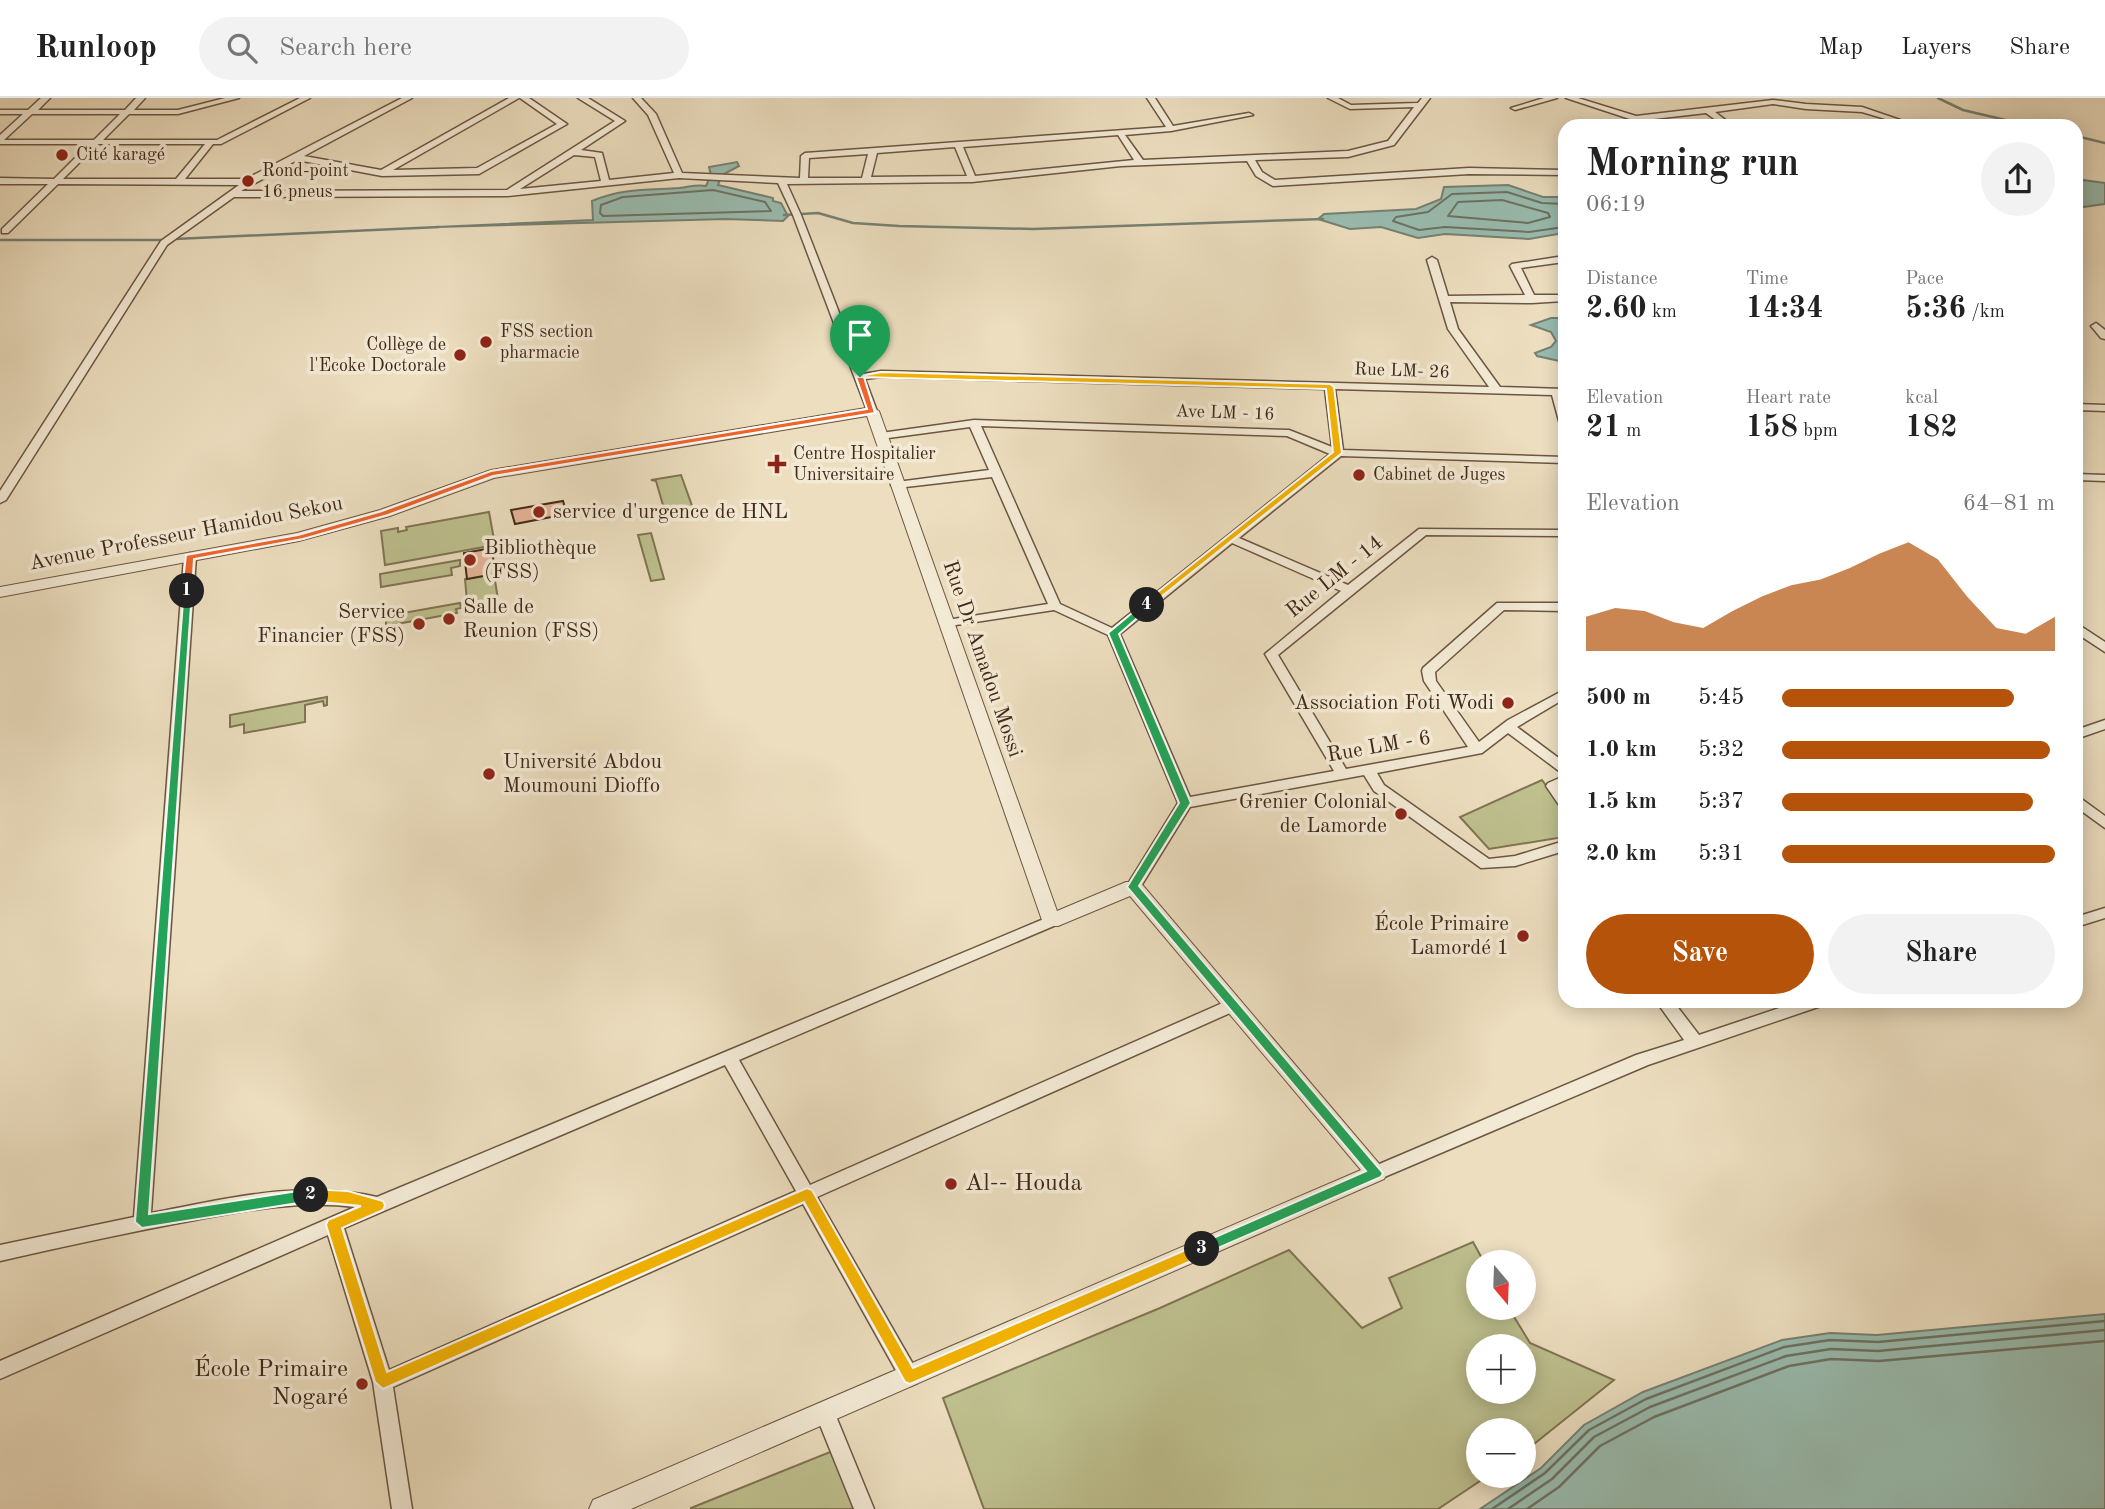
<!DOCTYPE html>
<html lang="en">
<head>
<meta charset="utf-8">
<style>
	:root { --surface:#fff; --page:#f2f2f2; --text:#222; --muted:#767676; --line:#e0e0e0; --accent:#b45309 }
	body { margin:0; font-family:"Old Standard TT",serif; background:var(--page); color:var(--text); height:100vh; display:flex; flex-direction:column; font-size:26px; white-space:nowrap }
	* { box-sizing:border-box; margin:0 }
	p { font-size:23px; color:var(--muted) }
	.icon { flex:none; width:38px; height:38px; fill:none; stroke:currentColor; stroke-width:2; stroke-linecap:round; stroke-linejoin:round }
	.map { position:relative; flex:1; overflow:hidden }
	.side { position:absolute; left:1558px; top:21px; width:525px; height:889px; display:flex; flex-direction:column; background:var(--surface); border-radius:21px; box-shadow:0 4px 18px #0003 }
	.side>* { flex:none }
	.needle { width:46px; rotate:161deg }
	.buttons { position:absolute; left:1466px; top:1152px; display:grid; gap:14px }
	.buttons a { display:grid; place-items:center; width:70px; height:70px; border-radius:50%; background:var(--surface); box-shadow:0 4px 18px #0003; font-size:35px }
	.pin { position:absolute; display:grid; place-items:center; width:60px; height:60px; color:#fff; margin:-72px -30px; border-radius:50% 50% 50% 0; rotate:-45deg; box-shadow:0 0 7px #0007 }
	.pin .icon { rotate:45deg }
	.km { position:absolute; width:35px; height:35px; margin:-18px; border-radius:50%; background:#222; color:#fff; font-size:19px; line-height:35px; text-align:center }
	.round { display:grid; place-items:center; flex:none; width:74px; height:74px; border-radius:37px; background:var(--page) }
	.overview { display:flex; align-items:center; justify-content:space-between; height:119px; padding:0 28px }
	h1 { font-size:38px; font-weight:700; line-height:52px }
	.figures { display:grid; grid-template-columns:repeat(3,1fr); gap:10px; height:119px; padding:7px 28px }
	.figures div { display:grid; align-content:center }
	.figures b { font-size:30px; font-weight:700 }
	.figures small { font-size:19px; font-weight:400 }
	.figures p { font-size:19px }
	.chart { height:196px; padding:14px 28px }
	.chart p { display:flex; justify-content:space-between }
	.chart svg { width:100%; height:126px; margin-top:7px; fill:var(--accent); opacity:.7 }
	.action { display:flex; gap:14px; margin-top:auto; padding:14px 28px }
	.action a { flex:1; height:80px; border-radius:42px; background:var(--accent); color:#fff; font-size:28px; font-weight:700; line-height:80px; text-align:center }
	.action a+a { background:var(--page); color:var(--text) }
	ul { padding:0 28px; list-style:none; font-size:23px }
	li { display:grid; grid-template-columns:112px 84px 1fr; align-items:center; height:52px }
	li i { height:18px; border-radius:9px; background:var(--accent) }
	header { display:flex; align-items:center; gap:42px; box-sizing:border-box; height:98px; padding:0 35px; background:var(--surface); border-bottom:2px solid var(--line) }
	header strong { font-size:33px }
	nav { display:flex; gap:38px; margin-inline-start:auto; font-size:24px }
	.search { width:490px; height:63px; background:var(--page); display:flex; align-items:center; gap:18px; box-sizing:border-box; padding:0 24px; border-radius:38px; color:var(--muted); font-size:26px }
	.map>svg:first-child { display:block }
	.green { fill:#bec08e; stroke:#807452; stroke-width:2; fill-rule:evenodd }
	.water { fill:#99bcaf; stroke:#768172; stroke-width:2 }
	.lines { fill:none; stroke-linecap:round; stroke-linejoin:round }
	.shore-far1 { stroke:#6d7263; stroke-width:2 }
	.shore { stroke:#6d7263; stroke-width:2.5 }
	.stream { stroke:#768172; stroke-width:2.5 }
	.building { fill:#e7b599; stroke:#412817; stroke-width:2 }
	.minor-casing { stroke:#6c5641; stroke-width:3 }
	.tertiary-casing { stroke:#6c5641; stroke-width:2 }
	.minor { fill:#f3ead5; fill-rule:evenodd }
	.tertiary { fill:#f3ead5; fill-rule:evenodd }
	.split-1 { fill:#f0652b; stroke:#fff; stroke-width:2 }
	.split-2 { fill:#22a559; stroke:#fff; stroke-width:2 }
	.split-3 { fill:#f5b400; stroke:#fff; stroke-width:2 }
	.split-4 { fill:#22a559; stroke:#fff; stroke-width:2 }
	.split-5 { fill:#f5b400; stroke:#fff; stroke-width:2 }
	.poi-dot { fill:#8f2418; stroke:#f3ead5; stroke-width:2.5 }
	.labels { text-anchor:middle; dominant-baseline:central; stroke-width:7; stroke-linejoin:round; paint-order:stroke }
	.far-poi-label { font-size:18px; fill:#412817; stroke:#f3ead5; text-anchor:start }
	.far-street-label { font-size:18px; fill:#412817; stroke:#f3ead5 }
	.poi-label { font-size:21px; fill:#412817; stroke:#f3ead5; text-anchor:start }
	.street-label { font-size:21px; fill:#412817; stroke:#f3ead5 }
	.near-poi-label { font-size:24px; fill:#412817; stroke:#f3ead5; text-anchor:start }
</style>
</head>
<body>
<header>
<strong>Runloop</strong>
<div class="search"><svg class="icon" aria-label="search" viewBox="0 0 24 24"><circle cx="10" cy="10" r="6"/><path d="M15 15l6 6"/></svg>Search here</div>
<nav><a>Map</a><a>Layers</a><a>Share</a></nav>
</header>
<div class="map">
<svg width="2105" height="1411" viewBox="0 0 2105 1411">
	<rect width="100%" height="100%" fill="#ecdebf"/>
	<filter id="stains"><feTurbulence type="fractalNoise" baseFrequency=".00286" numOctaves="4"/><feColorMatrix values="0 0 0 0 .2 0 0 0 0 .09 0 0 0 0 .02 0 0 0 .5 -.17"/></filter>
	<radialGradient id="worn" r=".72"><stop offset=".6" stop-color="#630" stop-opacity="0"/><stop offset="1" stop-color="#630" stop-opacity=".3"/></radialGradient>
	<!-- green -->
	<g class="green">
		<polygon points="681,377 695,416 667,421 656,383 651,382"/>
		<polygon points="489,414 495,447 385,467 381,433 398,430 398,434 407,432 406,429"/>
		<polygon points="651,435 664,481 651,483 638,437"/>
		<polygon points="460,462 460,468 451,470 452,477 381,489 380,476"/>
		<polygon points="494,476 499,508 468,514 465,481"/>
		<polygon points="460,505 461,510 456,511 457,515 386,528 386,518"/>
		<polygon points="327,599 327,607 324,608 323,603 305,607 305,624 244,635 244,626 230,629 230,617"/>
		<polygon points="1542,682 1564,712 1564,739 1489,751 1460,719"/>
		<path d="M1473,1144L1484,1164H1479V1209H1508L1530,1245L1614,1282L1524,1354V1332H1479V1377H1489L1438,1411H984L943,1300L1160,1210L1289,1152L1362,1230L1402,1210L1389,1180ZM1479,1248H1524V1293H1479Z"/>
		<polygon points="835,1352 862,1411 691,1411 691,1410"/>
	</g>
	<!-- water -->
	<g class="water">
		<path d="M737,64L739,68L722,77L718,87L773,100V103L781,105L788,118L783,123L726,121L436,129L593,122L592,103C622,90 648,92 679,90C690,89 696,86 706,88L711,77L709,69Z"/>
		<polygon points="2076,81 2105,85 2105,106 2076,110"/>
		<polygon points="1508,87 1543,99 1564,99 1564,135 1529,141 1445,136 1418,140 1381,129 1350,131 1318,121 1324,116 1416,111 1441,101 1444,89"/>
		<polygon points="1551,220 1564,220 1564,264 1537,258 1535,255 1551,249 1556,243 1551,234 1531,227"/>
		<polygon points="2105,1216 2105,1411 1480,1411 1541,1370 1584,1327 1643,1294 1782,1242 1830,1235 1877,1237"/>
	</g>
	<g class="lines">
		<!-- shore-far1 -->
		<g class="shore-far1">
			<polygon points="713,92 765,104 771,113 603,118 600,115 601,107 623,99"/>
			<polygon points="1502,102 1548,115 1550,119 1528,125 1448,118 1458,104"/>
			<polyline points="1564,106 1542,105 1507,94 1452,96 1428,114 1396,119 1393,123 1419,132 1445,129 1529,134 1564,129"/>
		</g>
		<!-- shore -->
		<g class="shore">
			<polyline points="1492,1411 1545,1375 1589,1332 1646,1301 1784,1249 1830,1242 1878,1244 2105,1223"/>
			<polyline points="1508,1411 1552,1381 1594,1339 1650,1309 1786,1258 1831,1251 1878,1253 2105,1232"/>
			<polyline points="1527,1411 1559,1389 1600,1348 1654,1319 1789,1268 1831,1261 1879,1263 2105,1243"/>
		</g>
		<!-- stream -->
		<g class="stream">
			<polyline points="1938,0 1963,12 2031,28"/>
			<polyline points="2076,38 2105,45"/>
			<polyline points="784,117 818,115 853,125 899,128 1033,131 1323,121"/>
			<polyline points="175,141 439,129"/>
			<polyline points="0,142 161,142"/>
		</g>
	</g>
	<!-- building -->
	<g class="building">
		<polygon points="563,403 567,416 515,426 511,412"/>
		<polygon points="492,450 495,476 467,481 464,455"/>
	</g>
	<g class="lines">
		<!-- minor casing -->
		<g class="minor-casing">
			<g id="minor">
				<path d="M41,0H50L38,12H125L136,0H145L134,12H178L225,0H239L178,16H129L103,42H217L300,0H310L221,46H213L185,81H246L402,0H412L304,58L381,72L509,0H519L393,72L477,70L557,26L520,0H529L567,26L479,76L382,78L297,62L241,93L507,92L615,23L578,0H588L625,23L581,52L602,55L609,82L674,75L648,17L633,0H641L656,16L682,75L800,80L801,58L805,55L1166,29L1147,0H1155L1173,28L1249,15L1253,17L1171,33L1125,37L1143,62L1348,53L1388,43L1414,9L1350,11L1328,0H1338L1351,7L1418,5L1422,0H1430L1394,47L1348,59L1255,62L1262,74L1275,82L1469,70L1564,72V77L1469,76L1273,88L1256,78L1247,63L1121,68L972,84L787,86L801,117L863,276L881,273L1489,289L1448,231L1427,162L1432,159L1437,162L1448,198L1525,197L1510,168L1512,166L1564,158V164L1521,170L1534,197H1564V203L1532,205L1450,204L1458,231L1500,289L1564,291V297H1562L1564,326L1559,323L1552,297L1335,291L1343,352L1564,359V365L1341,358L1239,440L1348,487L1419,431L1564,432V438L1426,437L1278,557L1346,671L1468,649L1424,583L1422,573L1423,570L1497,505H1564V513L1504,512L1435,574L1436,583L1479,644L1508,622L1564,592V601L1517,629L1564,664V674L1559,673L1508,635L1482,655L1377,675L1384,687L1489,761L1515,758L1564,743V753L1515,768L1481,770L1374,693L1364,677L1190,709L1138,793H1128L1126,789L1178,705L1108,537L1054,512L943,529L941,526L943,523L947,522L1048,506L992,379L897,390L891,387L897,384L989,372L970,329L881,341L876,338L881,335L974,322L1289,332L1332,349L1325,291L881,279L865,281L877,313L872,316L868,315L793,117L778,85L679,80L507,98L234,99L167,147L6,402L0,405V393L161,143L239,87L58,86L8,135H2V131L48,86H0V80L54,81L89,46H0V37L23,16H0V12H28ZM32,16H120L94,42H4ZM1118,37L1134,62L975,78L963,49ZM98,46H205L176,81H63ZM955,49L967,78L871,79L877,55ZM868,56L862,80H808L809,60ZM574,57L595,59L601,83L520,91ZM981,328L1287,338L1330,356L1112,530L1060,506ZM1232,445L1341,493L1265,556L1334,673L1190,699L1120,536Z"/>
				<polygon points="1544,0 1557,0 1515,12 1511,10"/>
				<polygon points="1566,0 1578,0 1636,18 1773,2 1806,6 1862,9 1900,22 1888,28 1877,28 1889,22 1862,14 1806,11 1773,6 1715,14 1733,28 1724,28 1706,15 1645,22 1642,25"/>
				<polygon points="2096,225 2105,232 2105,241 2101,240 2091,228"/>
				<polygon points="2076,306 2105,307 2105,313 2076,312"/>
				<polygon points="2076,376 2105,377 2105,383 2076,382"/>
				<path d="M190,455L196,459L151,1115C226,1101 302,1081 377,1099L1051,818L1056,819L1059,823L1056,827L739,962L810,1087L1227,903L1233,901L1239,903L1241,907L1239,911L817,1099L917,1273L919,1279L917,1285L910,1288L903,1285L803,1106L393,1289L412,1411H392L373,1284L328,1137L0,1281V1263L355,1109C301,1102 249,1112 195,1122C130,1134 65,1148 0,1163V1147L134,1119L184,459ZM725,967L796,1093L389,1272L344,1130Z"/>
				<polygon points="2076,525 2105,544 2105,554 2076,535"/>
				<polygon points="2105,622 2105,631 2076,641 2076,632"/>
				<polygon points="1564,678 1564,688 1561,690 1564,694 1564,709 1559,707 1546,688 1548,685"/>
				<polygon points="2076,697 2105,718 2105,730 2076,709"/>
				<polygon points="2105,810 2105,820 2076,829 2076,819"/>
				<polygon points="1656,903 1673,903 1699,937 1800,903 1826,903 1824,907 1648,967 1382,1080 1376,1082 1370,1080 1367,1075 1370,1070 1636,957 1684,942"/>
				<polygon points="826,1308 833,1311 874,1411 854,1411 816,1317 819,1311"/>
			</g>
		</g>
		<!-- tertiary casing -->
		<g class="tertiary-casing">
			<polygon id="tertiary" points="872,309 879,313 1057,813 1126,784 1140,784 1387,1075 1384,1081 631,1411 589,1411 593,1402 1361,1072 1130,798 1058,828 1044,828 867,318 494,380 390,418 299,443 0,499 0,489 297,435 380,412 491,372"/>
		</g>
		<!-- minor -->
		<use href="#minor" class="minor"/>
		<!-- tertiary -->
		<use href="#tertiary" class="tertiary"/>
	</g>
	<!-- split-1 -->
	<polygon class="split-1" points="860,277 864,279 875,315 493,378 388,417 303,441 194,461 192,493 187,496 182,493 186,457 298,437 382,413 491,373 867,311 856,279"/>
	<!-- split-2 -->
	<polygon class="split-2" points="184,491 192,493 149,1116 311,1091 318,1097 311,1103 142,1130 135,1124"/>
	<!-- split-3 -->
	<polygon class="split-3" points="807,1090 812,1092 913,1270 1197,1147 1207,1147 1209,1151 1207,1156 910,1286 905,1284 804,1104 383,1291 375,1284 326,1127 328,1122 361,1108 311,1103 304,1097 311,1091 348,1093 383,1103 385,1107 383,1112 342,1130 387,1274"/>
	<!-- split-4 -->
	<polygon class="split-4" points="1144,505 1152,507 1119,536 1191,705 1139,788 1383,1075 1381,1079 1202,1157 1197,1156 1197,1147 1366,1073 1127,789 1179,705 1108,535"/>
	<!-- split-5 -->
	<polygon class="split-5" points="881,274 1330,286 1334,289 1342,355 1147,510 1144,505 1333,354 1326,291 856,279"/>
	<!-- markers -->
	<g class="poi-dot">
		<circle cx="62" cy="57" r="7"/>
		<circle cx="248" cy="83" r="7"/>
		<circle cx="486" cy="244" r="7"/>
		<circle cx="460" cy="257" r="7"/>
		<path d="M773.5 355.5h7v7h7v7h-7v7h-7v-7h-7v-7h7z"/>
		<circle cx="1359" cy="377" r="7"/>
		<circle cx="539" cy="414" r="7"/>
		<circle cx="470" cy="462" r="7"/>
		<circle cx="449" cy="521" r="7"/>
		<circle cx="419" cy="526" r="7"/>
		<circle cx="1508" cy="605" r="7"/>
		<circle cx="489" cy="676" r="7"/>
		<circle cx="1401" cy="716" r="7"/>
		<circle cx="1523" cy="838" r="7"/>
		<circle cx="951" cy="1086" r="7"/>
		<circle cx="362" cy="1286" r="7"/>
	</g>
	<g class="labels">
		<!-- far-poi labels -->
		<g class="far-poi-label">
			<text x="76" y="57">Cité karagé</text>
			<text x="262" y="73">Rond-point<tspan x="262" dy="21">16 pneus</tspan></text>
			<text x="500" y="234">FSS section<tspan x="500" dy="21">pharmacie</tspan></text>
			<text x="446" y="247" text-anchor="end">Collège de<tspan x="446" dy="21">l'Ecoke Doctorale</tspan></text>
			<text x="793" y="356">Centre Hospitalier<tspan x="793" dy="21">Universitaire</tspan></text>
			<text x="1373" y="377">Cabinet de Juges</text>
		</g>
		<!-- far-street labels -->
		<g class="far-street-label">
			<text transform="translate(1402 273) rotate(2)">Rue LM- 26</text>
			<text transform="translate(1225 315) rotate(2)">Ave LM - 16</text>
		</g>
		<!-- poi labels -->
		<g class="poi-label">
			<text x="553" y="414">service d'urgence de HNL</text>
			<text x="484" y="450">Bibliothèque<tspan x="484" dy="24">(FSS)</tspan></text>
			<text x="463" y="509">Salle de<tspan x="463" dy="24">Reunion (FSS)</tspan></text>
			<text x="405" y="514" text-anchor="end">Service<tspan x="405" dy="24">Financier (FSS)</tspan></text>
			<text x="1494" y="605" text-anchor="end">Association Foti Wodi</text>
			<text x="503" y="664">Université Abdou<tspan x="503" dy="24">Moumouni Dioffo</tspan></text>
			<text x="1387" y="704" text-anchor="end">Grenier Colonial<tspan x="1387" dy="24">de Lamorde</tspan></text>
			<text x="1509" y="826" text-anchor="end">École Primaire<tspan x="1509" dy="24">Lamordé 1</tspan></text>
		</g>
		<!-- street labels -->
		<g class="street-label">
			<text transform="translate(186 436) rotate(-11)">Avenue Professeur Hamidou Sekou</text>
			<text transform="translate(1335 479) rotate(-39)">Rue LM - 14</text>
			<text transform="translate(982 561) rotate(71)">Rue Dr Amadou Mossi</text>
			<text transform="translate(1379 649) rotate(-10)">Rue LM - 6</text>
		</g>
		<!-- near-poi labels -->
		<g class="near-poi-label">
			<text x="965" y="1086">Al-- Houda</text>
			<text x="348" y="1272" text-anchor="end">École Primaire<tspan x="348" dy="28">Nogaré</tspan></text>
		</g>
	</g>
	<rect width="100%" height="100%" filter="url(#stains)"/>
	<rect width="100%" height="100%" fill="url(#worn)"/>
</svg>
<div class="buttons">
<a><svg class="needle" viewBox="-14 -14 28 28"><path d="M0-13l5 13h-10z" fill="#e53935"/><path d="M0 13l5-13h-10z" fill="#767676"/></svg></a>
<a>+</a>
<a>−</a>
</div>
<div class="pin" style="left:860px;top:279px;background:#1e9e55"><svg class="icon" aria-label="arrive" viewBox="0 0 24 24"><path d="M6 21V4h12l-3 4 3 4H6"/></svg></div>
<b class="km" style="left:187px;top:493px">1</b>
<b class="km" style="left:311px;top:1097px">2</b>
<b class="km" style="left:1202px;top:1151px">3</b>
<b class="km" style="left:1147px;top:507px">4</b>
<section class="side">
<div class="overview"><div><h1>Morning run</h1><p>06:19</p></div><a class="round"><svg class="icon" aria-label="share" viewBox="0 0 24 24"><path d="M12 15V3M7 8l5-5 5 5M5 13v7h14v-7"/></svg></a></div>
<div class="figures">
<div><p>Distance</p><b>2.60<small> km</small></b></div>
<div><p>Time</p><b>14:34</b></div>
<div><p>Pace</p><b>5:36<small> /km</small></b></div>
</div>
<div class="figures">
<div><p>Elevation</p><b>21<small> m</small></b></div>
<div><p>Heart rate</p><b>158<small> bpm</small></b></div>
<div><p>kcal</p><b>182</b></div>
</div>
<div class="chart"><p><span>Elevation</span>64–81 m</p>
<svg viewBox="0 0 160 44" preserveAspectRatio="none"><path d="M0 44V32L10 29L20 30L30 34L40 36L50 30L60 25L70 21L80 19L90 15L100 10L110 6L120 12L130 25L140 36L150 38L160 32V44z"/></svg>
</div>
<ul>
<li><b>500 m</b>5:45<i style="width:85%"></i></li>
<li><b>1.0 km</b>5:32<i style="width:98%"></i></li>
<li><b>1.5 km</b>5:37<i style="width:92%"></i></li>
<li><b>2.0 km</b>5:31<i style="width:100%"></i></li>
</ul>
<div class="action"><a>Save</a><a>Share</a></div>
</section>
</div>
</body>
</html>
